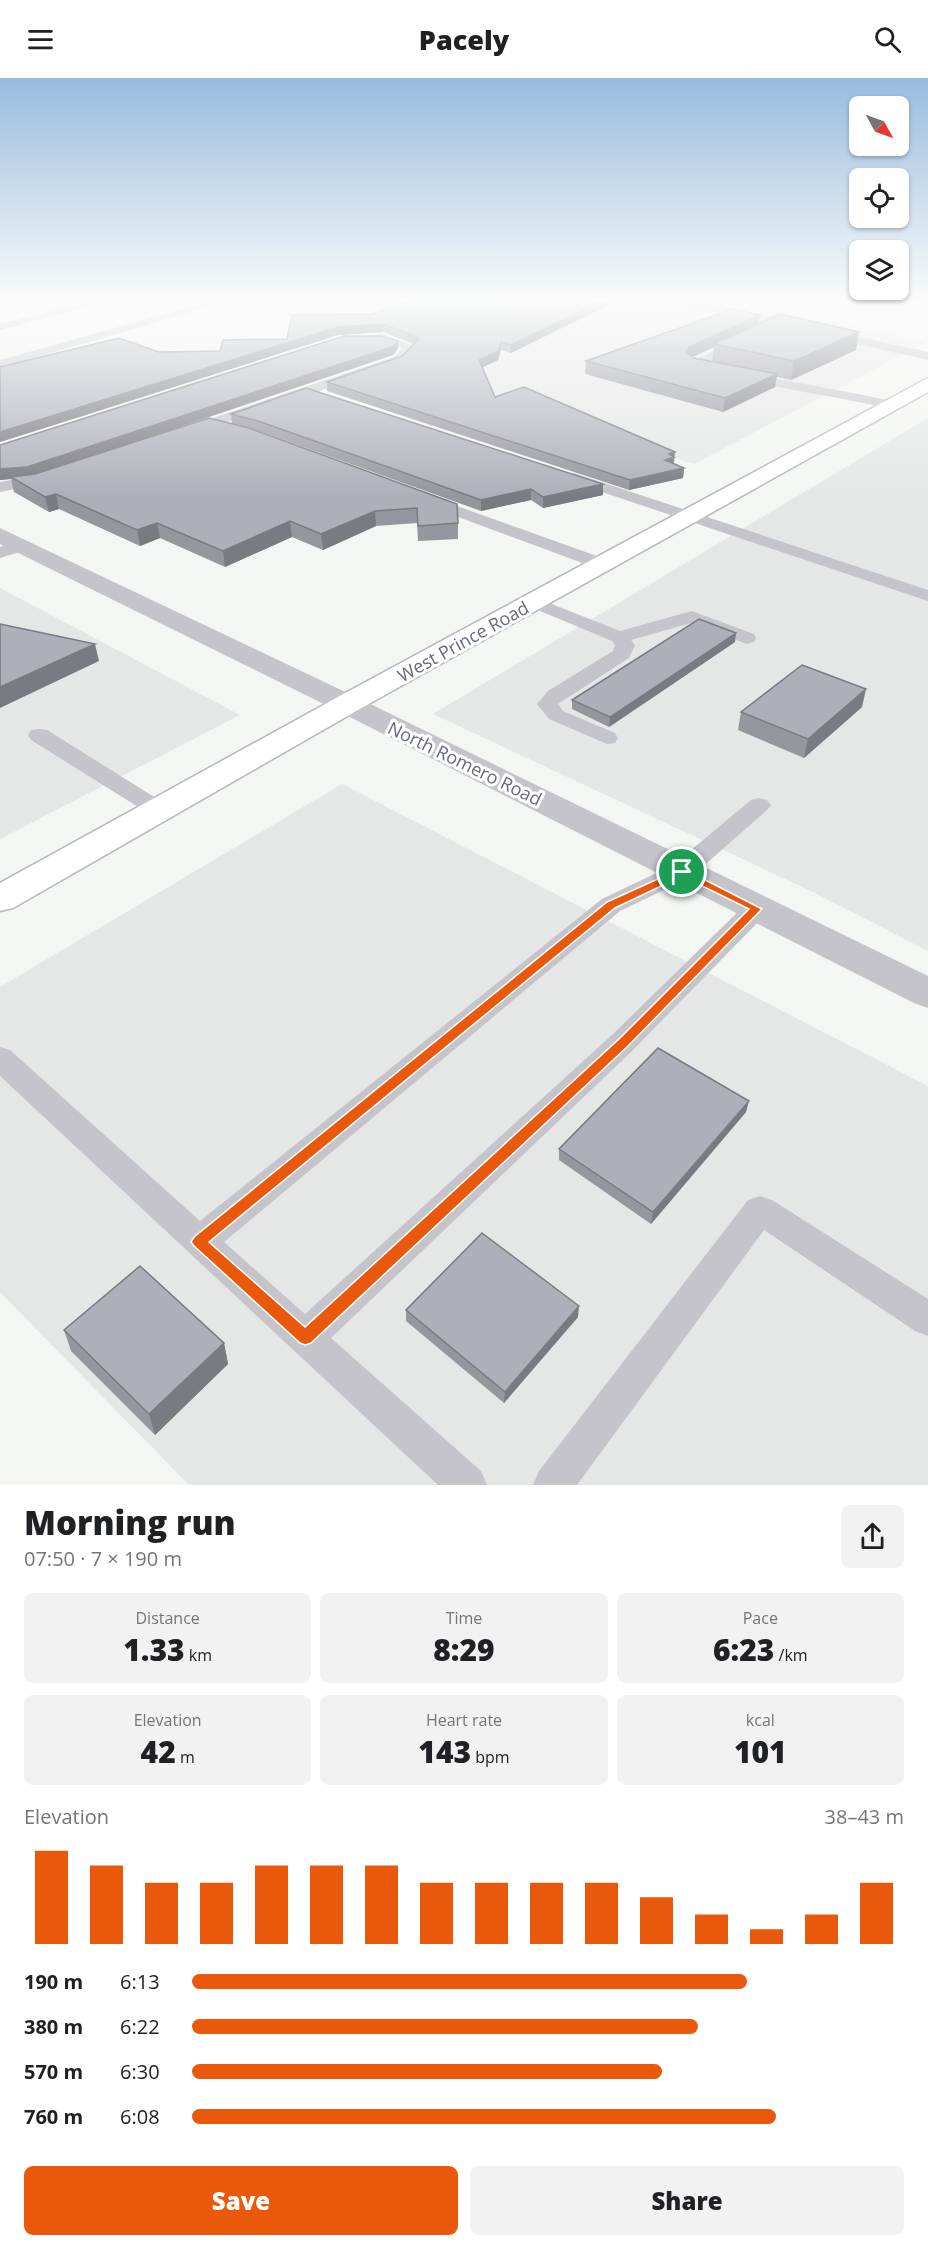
<!DOCTYPE html>
<html lang="en">
<head>
<meta charset="utf-8">
<style>
	:root { --surface:#fff; --page:#f2f2f2; --text:#202124; --muted:#757577; --accent:#ea580c }
	body { margin:0; font-family:"Open Sans",sans-serif; background:var(--page); color:var(--text); height:100vh; display:flex; flex-direction:column; font-size:22px; white-space:nowrap }
	* { box-sizing:border-box; margin:0 }
	p { font-size:20px; color:var(--muted) }
	.icon { flex:none; width:33px; height:33px; fill:none; stroke:currentColor; stroke-width:2; stroke-linecap:round; stroke-linejoin:round }
	.map { position:relative; height:1407px; overflow:hidden }
	.side { display:flex; flex-direction:column; background:var(--surface); flex:1 }
	.side>* { flex:none }
	.needle { width:39px; rotate:130deg }
	.fabs { position:absolute; left:849px; top:18px; display:grid; gap:12px }
	.fabs a { display:grid; place-items:center; width:60px; height:60px; border-radius:9px; background:var(--surface); box-shadow:0 2px 4px #0004; font-size:30px }
	.pin { position:absolute; display:grid; place-items:center; width:51px; height:51px; color:#fff; margin:-26px; border:3px solid #fff; border-radius:50%; box-shadow:0 2px 6px #0007 }
	.round { display:grid; place-items:center; flex:none; width:63px; height:63px; border-radius:9px; background:var(--page) }
	.summary { display:flex; align-items:center; justify-content:space-between; height:102px; padding:0 24px }
	h1 { font-size:33px; font-weight:800; line-height:45px }
	.figures { display:grid; grid-template-columns:repeat(3,1fr); gap:9px; height:102px; padding:6px 24px }
	.figures div { display:grid; align-content:center; border-radius:9px; background:var(--page); text-align:center }
	.figures b { font-size:30px; font-weight:800 }
	.figures small { font-size:16px; font-weight:400 }
	.figures p { font-size:16px }
	.chart { height:168px; padding:12px 24px }
	.chart p { display:flex; justify-content:space-between }
	.chart svg { width:100%; height:108px; margin-top:6px; stroke:var(--accent); stroke-width:6 }
	.action { display:flex; gap:12px; margin-top:auto; padding:12px 24px }
	.action a { flex:1; height:69px; border-radius:9px; background:var(--accent); color:#fff; font-size:24px; font-weight:800; line-height:69px; text-align:center }
	.action a+a { background:var(--page); color:var(--text) }
	ul { padding:0 24px; list-style:none; font-size:20px }
	li { display:grid; grid-template-columns:96px 72px 1fr; align-items:center; height:45px }
	li i { height:15px; border-radius:8px; background:var(--accent) }
	header { display:flex; justify-content:space-between; align-items:center; height:78px; padding:0 24px; background:var(--surface); font-size:27px; font-weight:800 }
	.map>svg:first-child { display:block }
	.built { fill:#e5e6e6 }
	.lines { fill:none; stroke-linecap:round; stroke-linejoin:round }
	.secondary-casing { stroke:#b6b6be; stroke-width:3 }
	.service { fill:#c4c4ca; fill-rule:evenodd }
	.minor { fill:#c4c4ca; fill-rule:evenodd }
	.tertiary { fill:#c4c4ca; fill-rule:evenodd }
	.secondary { fill:#fff; fill-rule:evenodd }
	.wall { fill:#96969f; fill-rule:evenodd }
	.shaded-wall { fill:#7a7a82 }
	.building { fill:#aeafb9; stroke:#7a7a82; stroke-width:1.5 }
	.route { fill:#ea580c; stroke:#fff; stroke-width:1.5; fill-rule:evenodd }
	.labels { text-anchor:middle; dominant-baseline:central; stroke-width:6; stroke-linejoin:round; paint-order:stroke }
	.street-label { font-size:18px; fill:#676881; stroke:#fff }
</style>
</head>
<body>
<header><svg class="icon" aria-label="menu" viewBox="0 0 24 24"><path d="M4 6h16M4 12h16M4 18h16"/></svg>Pacely<svg class="icon" aria-label="search" viewBox="0 0 24 24"><circle cx="10" cy="10" r="6"/><path d="M15 15l6 6"/></svg></header>
<div class="map">
<svg width="928" height="1407" viewBox="0 0 928 1407">
	<rect width="100%" height="100%" fill="#f4f6f3"/>
	<!-- built -->
	<g class="built">
		<polygon points="376,221 714,221 926,264 694,386 427,305 515,272 354,227"/>
		<polygon points="928,340 928,873 815,815 433,636"/>
		<polygon points="0,510 240,637 0,761"/>
		<polygon points="342,706 928,1008 928,1407 189,1407 0,1214 0,909"/>
	</g>
	<g class="lines">
		<!-- secondary casing -->
		<g class="secondary-casing">
			<polygon id="secondary" points="928,300 928,314 358,632 13,830 0,833 0,805 336,620"/>
		</g>
		<!-- service -->
		<g class="service">
			<polygon points="99,221 116,221 0,252 0,246"/>
			<polygon points="219,221 236,221 0,290 0,282"/>
			<polygon points="666,221 685,221 928,274 928,282 671,224"/>
			<polygon points="383,256 416,269 402,285 196,355 186,355 184,352 186,349 394,279 402,270 382,264 369,265 363,261 369,257"/>
			<polygon points="741,260 745,262 745,266 705,285 716,287 718,290 716,293 693,290 687,286"/>
			<path d="M747,294C796,306 846,312 895,324L897,327L890,331C841,319 791,313 743,301L741,298Z"/>
			<polygon points="574,395 928,512 928,523 569,403 566,400 569,397"/>
			<polygon points="43,396 48,398 51,401 48,404 0,414 0,404"/>
			<polygon points="429,418 608,482 611,486 608,490 596,490 423,426 421,423 423,420"/>
			<polygon points="21,463 29,468 27,472 0,480 0,469"/>
			<polygon points="534,519 620,553 692,533 754,556 756,560 754,564 747,566 691,545 631,562 635,567 629,580 558,626 563,633 615,655 618,660 615,665 607,666 549,641 537,626 548,613 613,573 615,567 612,563 528,528 525,524 528,520"/>
			<polygon points="39,651 47,652 167,727 171,732 167,737 159,739 151,737 31,662 28,657 31,652"/>
			<polygon points="759,720 767,722 771,727 767,732 691,799 620,833 224,1164 305,1236 613,956 747,825 756,822 765,825 769,831 765,837 633,972 331,1260 481,1393 487,1407 438,1407 0,998 0,969 10,972 200,1143 602,821 673,787 751,722"/>
			<polygon points="760,1118 772,1122 928,1221 928,1258 915,1253 764,1152 577,1407 533,1407 539,1393 748,1122"/>
		</g>
		<!-- minor -->
		<polygon class="minor" points="0,450 358,620 362,626 358,632 347,635 336,632 0,466"/>
		<!-- tertiary -->
		<polygon class="tertiary" points="347,617 358,620 928,898 928,930 914,925 336,632 332,626 336,620"/>
		<!-- secondary -->
		<use href="#secondary" class="secondary"/>
	</g>
	<!-- wall -->
	<g class="wall">
		<polygon points="436,221 621,221 511,275 501,272 498,282 483,289 495,319 675,374 674,386 684,390 683,400 629,412 327,313 327,304 402,278 414,266 383,254 338,257 0,364 0,289 159,274 220,273 287,261 372,236"/>
		<path d="M759,246L856,272L791,302L777,299L775,309L723,334L585,296L586,283ZM714,269L712,283L693,279Z"/>
		<polygon points="398,263 398,271 393,277 126,367 209,340 458,445 458,461 418,463 417,445 376,448 323,472 292,459 225,489 160,460 140,468 59,431 49,434 14,414 11,401 0,402 0,367"/>
		<polygon points="231,336 603,406 603,417 543,430 531,422 481,433 262,354 232,346"/>
		<polygon points="735,564 609,649 572,631 572,622"/>
		<polygon points="862,629 804,680 738,652 741,634"/>
		<polygon points="746,1034 651,1146 559,1082 559,1071"/>
		<polygon points="406,1232 578,1239 504,1325 406,1243"/>
		<polygon points="64,1252 224,1265 228,1286 155,1357 71,1273"/>
	</g>
	<!-- shaded-wall -->
	<g class="shaded-wall">
		<polygon points="606,221 621,221 511,275 511,267"/>
		<polygon points="760,237 758,249 714,266 714,269 688,281 686,274 689,269"/>
		<polygon points="383,246 383,254 338,257 0,364 0,354 338,249"/>
		<polygon points="859,254 856,272 791,302 794,283"/>
		<polygon points="398,263 398,271 393,277 30,399 11,399 11,401 0,402 0,391"/>
		<polygon points="501,264 501,272 498,282 479,291 479,282"/>
		<polygon points="777,296 775,309 723,334 725,320"/>
		<polygon points="675,374 673,388 665,382 669,376"/>
		<polygon points="684,390 683,400 629,412 630,402"/>
		<polygon points="603,406 603,417 543,430 543,419"/>
		<polygon points="531,411 531,422 481,433 481,422"/>
		<polygon points="56,416 59,431 49,434 45,419"/>
		<polygon points="375,433 376,448 323,472 321,456"/>
		<polygon points="290,443 292,459 225,489 223,473"/>
		<polygon points="157,445 160,460 140,468 137,452"/>
		<polygon points="736,555 735,564 609,649 610,639"/>
		<polygon points="95,566 99,583 0,630 0,609"/>
		<polygon points="866,611 862,629 804,680 808,661"/>
		<polygon points="749,1023 746,1034 651,1146 653,1134"/>
		<polygon points="579,1228 578,1239 504,1325 505,1314"/>
		<polygon points="224,1265 228,1286 155,1357 149,1336"/>
	</g>
	<!-- building -->
	<g class="building">
		<polygon points="418,221 606,221 511,267 501,264 498,273 479,282 495,319 524,309 675,374 669,376 674,379 665,382 684,390 630,402 327,304 402,278 418,262 417,259 383,246 338,249 0,354 0,289 119,260 159,274 220,273 223,262 287,261 292,237 372,236"/>
		<polygon points="733,231 760,237 689,269 686,274 694,280 777,296 725,320 586,283"/>
		<polygon points="780,236 859,254 794,283 714,266"/>
		<polygon points="344,258 381,258 398,263 392,269 27,389 0,391 0,367"/>
		<polygon points="306,310 603,406 543,419 531,411 481,422 261,344 231,336"/>
		<polygon points="209,340 249,350 457,426 458,445 418,448 417,430 375,433 321,456 290,443 223,473 157,445 137,452 56,416 45,419 11,399 35,396"/>
		<polygon points="699,541 736,555 610,639 572,622"/>
		<polygon points="0,546 95,566 0,609"/>
		<polygon points="802,587 866,611 808,661 741,634"/>
		<polygon points="658,970 749,1023 653,1134 559,1071"/>
		<polygon points="482,1155 579,1228 505,1314 406,1232"/>
		<polygon points="140,1188 224,1265 149,1336 64,1252"/>
	</g>
	<!-- sky -->
	<linearGradient id="sky" x2="0" y2="1"><stop stop-color="#99bbde"/><stop offset="0.53" stop-color="#fafbfa"/><stop offset="1" stop-color="#fafbfa" stop-opacity="0"/></linearGradient>
	<rect width="928" height="418" fill="url(#sky)"/>
	<!-- route -->
	<path class="route" d="M682,790L762,831L628,968L311,1265L305,1267L300,1265L194,1168L191,1164L194,1159L607,824ZM682,798L749,831L619,961L305,1249L209,1164L615,830Z"/>
	<g class="labels">
		<!-- street labels -->
		<g class="street-label">
			<text transform="translate(463 563) rotate(-29)">West Prince Road</text>
			<text transform="translate(465 685) rotate(26)">North Romero Road</text>
		</g>
	</g>
</svg>
<div class="fabs">
<a><svg class="needle" viewBox="-14 -14 28 28"><path d="M0-13l5 13h-10z" fill="#e53935"/><path d="M0 13l5-13h-10z" fill="#757577"/></svg></a>
<a><svg class="icon" aria-label="locate" viewBox="0 0 24 24"><circle cx="12" cy="12" r="6"/><path d="M12 2v4M12 18v4M2 12h4M18 12h4"/></svg></a>
<a><svg class="icon" aria-label="layers" viewBox="0 0 24 24"><path d="M12 4l9 5-9 5-9-5zM3 14l9 5 9-5"/></svg></a>
</div>
<div class="pin" style="left:682px;top:794px;background:#1e9e55"><svg class="icon" aria-label="arrive" viewBox="0 0 24 24"><path d="M6 21V4h12l-3 4 3 4H6"/></svg></div>
</div>
<section class="side">
<div class="summary"><div><h1>Morning run</h1><p>07:50 · 7 × 190 m</p></div><a class="round"><svg class="icon" aria-label="share" viewBox="0 0 24 24"><path d="M12 15V3M7 8l5-5 5 5M5 13v7h14v-7"/></svg></a></div>
<div class="figures">
<div><p>Distance</p><b>1.33<small> km</small></b></div>
<div><p>Time</p><b>8:29</b></div>
<div><p>Pace</p><b>6:23<small> /km</small></b></div>
</div>
<div class="figures">
<div><p>Elevation</p><b>42<small> m</small></b></div>
<div><p>Heart rate</p><b>143<small> bpm</small></b></div>
<div><p>kcal</p><b>101</b></div>
</div>
<div class="chart"><p><span>Elevation</span>38–43 m</p>
<svg viewBox="0 0 160 44" preserveAspectRatio="none"><path d="M5 44V6M15 44V12M25 44V19M35 44V19M45 44V12M55 44V12M65 44V12M75 44V19M85 44V19M95 44V19M105 44V19M115 44V25M125 44V32M135 44V38M145 44V32M155 44V19"/></svg>
</div>
<ul>
<li><b>190 m</b>6:13<i style="width:78%"></i></li>
<li><b>380 m</b>6:22<i style="width:71%"></i></li>
<li><b>570 m</b>6:30<i style="width:66%"></i></li>
<li><b>760 m</b>6:08<i style="width:82%"></i></li>
</ul>
<div class="action"><a>Save</a><a>Share</a></div>
</section>
</body>
</html>
